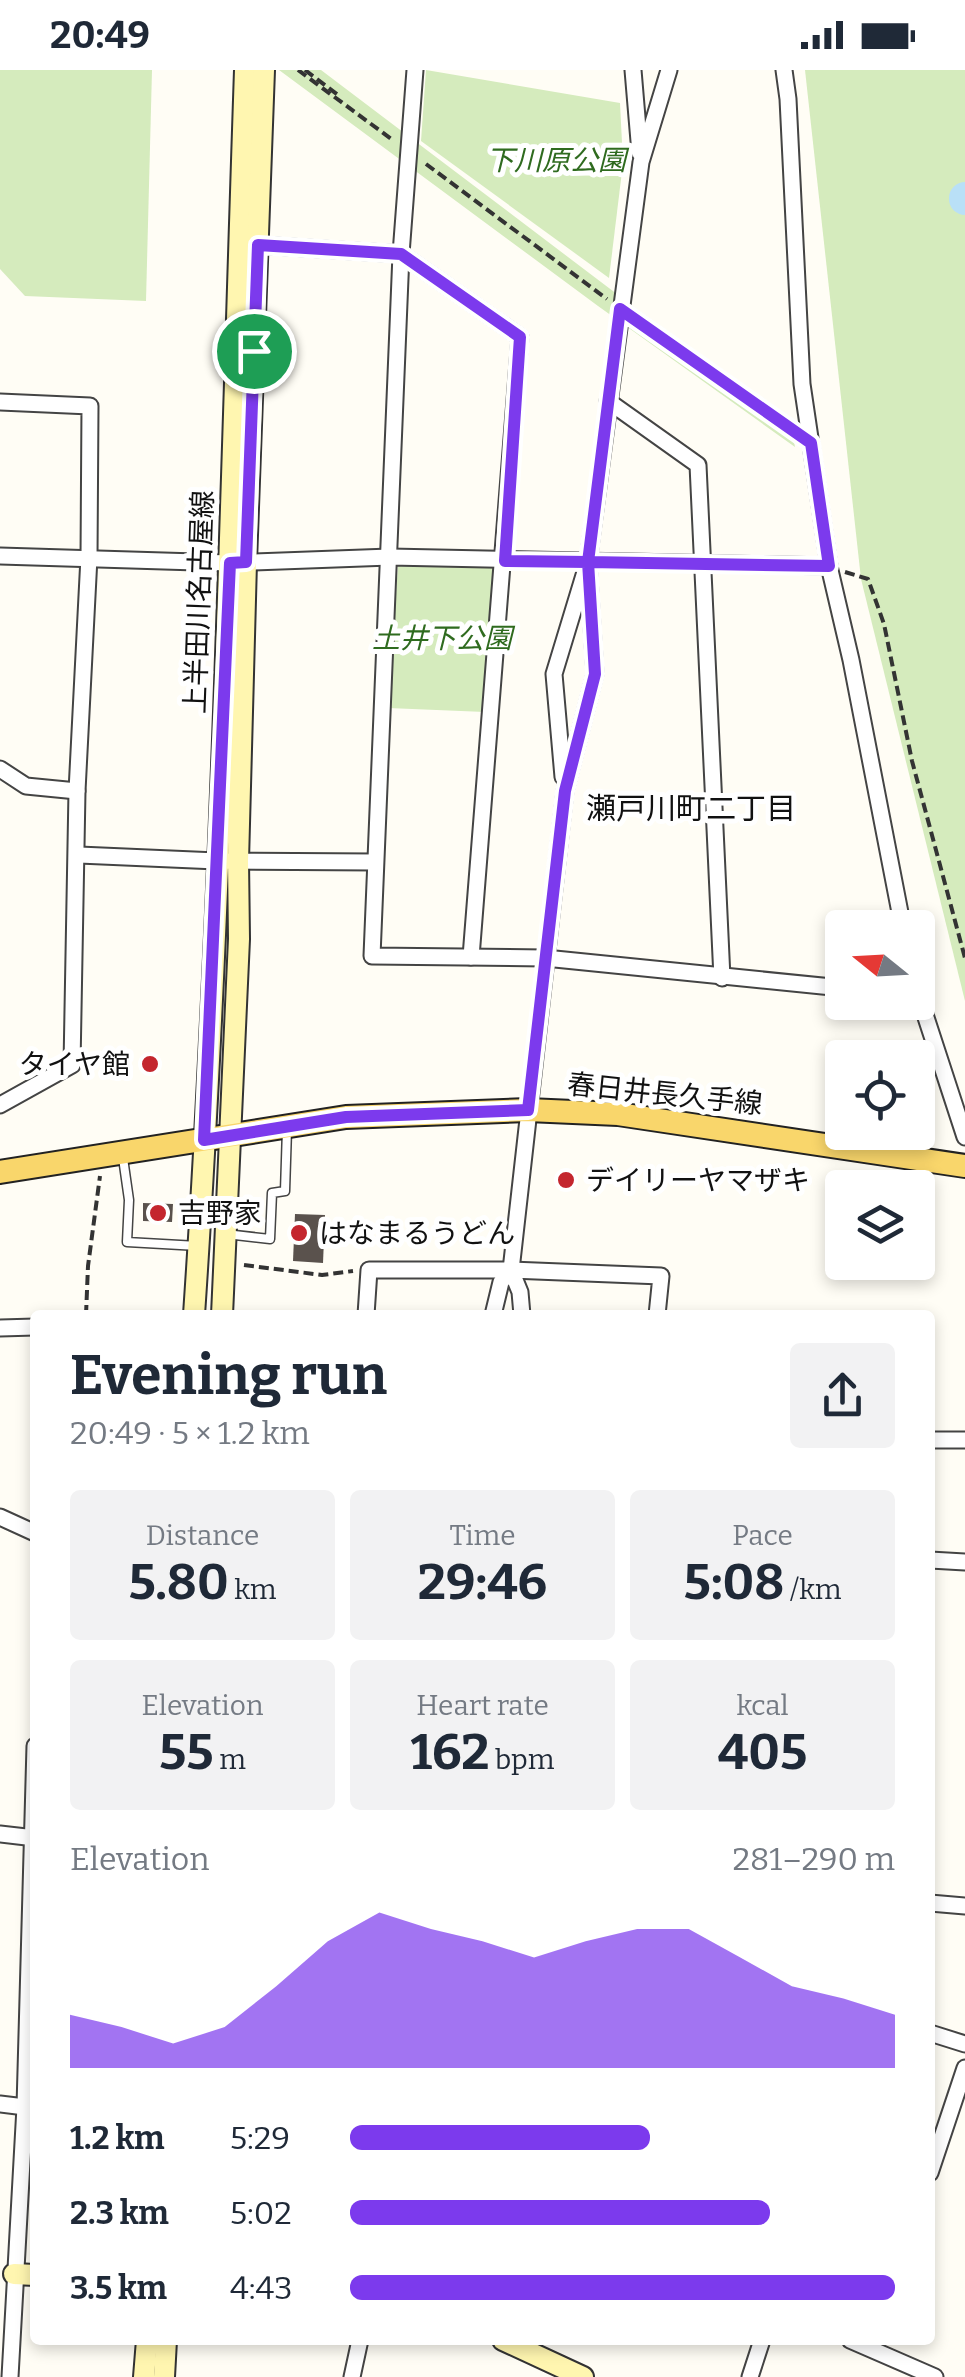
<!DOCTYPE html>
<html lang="en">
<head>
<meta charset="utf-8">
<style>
	:root { --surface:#fff; --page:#f2f2f3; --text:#1f2937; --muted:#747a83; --accent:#7c3aed }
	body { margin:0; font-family:Bitter,"Noto Sans JP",serif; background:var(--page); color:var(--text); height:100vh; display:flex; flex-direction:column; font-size:38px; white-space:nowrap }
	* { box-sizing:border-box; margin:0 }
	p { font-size:32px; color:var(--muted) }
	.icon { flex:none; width:55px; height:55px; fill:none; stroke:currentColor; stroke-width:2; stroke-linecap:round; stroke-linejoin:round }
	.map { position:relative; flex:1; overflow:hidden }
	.drawer { position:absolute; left:30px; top:1240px; width:905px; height:1035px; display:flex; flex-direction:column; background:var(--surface); border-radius:10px; box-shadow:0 5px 15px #0003 }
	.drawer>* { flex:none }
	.needle { width:65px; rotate:288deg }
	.fabs { position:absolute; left:825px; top:840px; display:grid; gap:20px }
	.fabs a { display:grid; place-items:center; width:110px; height:110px; border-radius:10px; background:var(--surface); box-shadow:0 5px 15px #0003; font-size:50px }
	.pin { position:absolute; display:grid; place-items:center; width:85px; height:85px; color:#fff; margin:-42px; border:5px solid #fff; border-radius:50%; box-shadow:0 2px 10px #0007 }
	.round { display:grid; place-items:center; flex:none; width:105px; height:105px; border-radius:10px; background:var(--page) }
	.headline { display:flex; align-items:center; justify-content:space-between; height:170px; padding:0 40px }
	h1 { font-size:55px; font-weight:700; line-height:75px }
	.figures { display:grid; grid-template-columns:repeat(3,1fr); gap:15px; height:170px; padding:10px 40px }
	.figures div { display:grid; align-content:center; border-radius:10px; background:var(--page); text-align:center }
	.figures b { font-size:50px; font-weight:700 }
	.figures small { font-size:28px; font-weight:400 }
	.figures p { font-size:28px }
	.chart { height:280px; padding:20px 40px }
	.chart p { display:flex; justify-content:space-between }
	.chart svg { width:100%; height:180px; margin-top:10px; fill:var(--accent); opacity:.7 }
	ul { padding:0 40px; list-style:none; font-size:32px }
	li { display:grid; grid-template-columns:160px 120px 1fr; align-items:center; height:75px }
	li i { height:25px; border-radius:12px; background:var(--accent) }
	.status { display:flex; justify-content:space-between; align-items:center; height:70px; padding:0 50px; background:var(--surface); direction:ltr }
	.status svg { height:28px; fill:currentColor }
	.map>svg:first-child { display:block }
	.green { fill:#d5ebbd }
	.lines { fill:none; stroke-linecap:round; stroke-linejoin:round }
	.river { stroke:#b9e0f7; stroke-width:32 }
	.building { fill:#5a524d }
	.lane-casing { stroke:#444; stroke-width:11 }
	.street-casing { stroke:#444; stroke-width:19 }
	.secondary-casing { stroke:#333; stroke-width:24 }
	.primary-casing { stroke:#222; stroke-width:26 }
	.path { stroke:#333; stroke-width:4; stroke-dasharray:10 5; stroke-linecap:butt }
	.lane { stroke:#fff; stroke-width:8 }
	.street { stroke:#fff; stroke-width:15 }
	.secondary { stroke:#fff6b0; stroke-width:20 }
	.primary { stroke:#f9d66b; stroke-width:22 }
	.route-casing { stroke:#fff; stroke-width:20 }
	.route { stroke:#7c3aed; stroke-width:12 }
	.poi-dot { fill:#c4262e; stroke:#fff; stroke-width:4 }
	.labels { text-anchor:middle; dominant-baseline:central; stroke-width:10; stroke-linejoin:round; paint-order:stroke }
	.park-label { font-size:28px; font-style:italic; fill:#2f6b1f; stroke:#fff }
	.street-label { font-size:28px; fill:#111; stroke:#fff }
	.poi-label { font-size:28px; fill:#111; stroke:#fff; text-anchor:start }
	.neighbourhood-label { font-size:30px; fill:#111; stroke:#fff }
</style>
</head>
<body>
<div class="status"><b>20:49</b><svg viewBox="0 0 49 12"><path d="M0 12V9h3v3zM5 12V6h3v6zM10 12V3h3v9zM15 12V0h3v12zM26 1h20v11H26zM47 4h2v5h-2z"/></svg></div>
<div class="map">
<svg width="965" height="2307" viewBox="0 0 965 2307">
	<rect width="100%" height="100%" fill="#fffdf5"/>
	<!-- green -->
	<g class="green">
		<polygon points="0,0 152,0 146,231 25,226 0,199"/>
		<polygon points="279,0 321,0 634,237 789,346 795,377 598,236"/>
		<polygon points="426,0 620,33 623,93 609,208 421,71"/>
		<polygon points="805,0 965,0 965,931 861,509"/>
		<polygon points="398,496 496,498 485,642 388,638"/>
	</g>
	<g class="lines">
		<!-- river -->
		<polyline class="river" points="965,128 965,129"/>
	</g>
	<!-- building -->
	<g class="building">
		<polygon points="143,1133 173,1134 172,1152 143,1151"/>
		<polygon points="295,1144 325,1145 323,1193 293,1191"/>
	</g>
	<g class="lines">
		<!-- lane casing -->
		<g class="lane-casing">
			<g id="lane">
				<polyline points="123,1088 129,1130 127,1172 198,1176"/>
				<polyline points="226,1164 270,1169 272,1123 285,1121 287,1059"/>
			</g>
		</g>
		<!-- street casing -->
		<g class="street-casing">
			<g id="street">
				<polyline points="415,0 401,184 372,886 545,888 842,918"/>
				<polyline points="633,0 640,83"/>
				<polyline points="784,0 788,29 802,314 829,496 851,590 903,858"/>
				<polyline points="258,175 401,184 520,267 471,887"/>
				<polyline points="608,331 698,395 722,908"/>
				<polyline points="0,332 90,336 89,487 77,721 72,995 0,1035"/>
				<polyline points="0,486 229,493 390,487 829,496"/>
				<polyline points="0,699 26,716 77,721"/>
				<polyline points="563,707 554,604 588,492 641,92 669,0"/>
				<polyline points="79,785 217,791 375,792"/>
				<polyline points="918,923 965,1067"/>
				<polyline points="366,1245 369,1200 511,1200 661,1206 657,1245"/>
				<polyline points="493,1245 501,1212 511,1200"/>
				<polyline points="522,1245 520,1222 511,1200 565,721 595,604 588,492"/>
				<polyline points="0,1258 35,1257"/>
				<polyline points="930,1370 965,1370"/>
				<polyline points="0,1447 35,1463"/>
				<polyline points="930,1490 965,1492"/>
				<polyline points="0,1764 35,1768"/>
				<polyline points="930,1833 965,1836"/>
				<polyline points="930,1963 965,1974"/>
				<polyline points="0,2034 25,2037"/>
				<polyline points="930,2103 965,1998"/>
				<polyline points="850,2270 935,2307"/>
				<polyline points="10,2307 25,2037 35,1676"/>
				<polyline points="352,2307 360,2270"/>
				<polyline points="750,2307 762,2270"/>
			</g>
		</g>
		<!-- secondary casing -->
		<g class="secondary-casing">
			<g id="secondary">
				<path d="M194,1245C222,831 231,415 245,0"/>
				<polyline points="222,1245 239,869 238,791 246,492 264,0"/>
				<polyline points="14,2204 35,2205"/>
				<polyline points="503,2270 583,2307"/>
				<polyline points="144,2307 147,2270"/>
				<polyline points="164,2307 166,2270"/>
			</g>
		</g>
		<!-- primary casing -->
		<g class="primary-casing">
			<polyline id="primary" points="0,1102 346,1047 528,1040 618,1044 965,1096"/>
		</g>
		<!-- path -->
		<g class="path">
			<polyline points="298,0 394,71"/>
			<polyline points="305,0 338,25 336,28"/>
			<polyline points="426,94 607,229"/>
			<polyline points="635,249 791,359"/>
			<polyline points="845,502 868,509 884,554 912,691 965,888"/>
			<polyline points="244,1195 322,1205 353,1201"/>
			<polyline points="86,1245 88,1196 100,1106"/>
		</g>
		<!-- lane -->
		<use href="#lane" class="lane"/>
		<!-- street -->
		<use href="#street" class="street"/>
		<!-- secondary -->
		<use href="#secondary" class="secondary"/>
		<!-- primary -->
		<use href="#primary" class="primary"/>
	</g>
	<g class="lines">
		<!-- route casing -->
		<g class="route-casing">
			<polyline id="route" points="254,281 246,492 230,493 204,1070 346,1047 528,1040 565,721 595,604 588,492 829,496 811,373 620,239 588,492 505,491 520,267 401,184 258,175 254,281"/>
		</g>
		<!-- route -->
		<use href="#route" class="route"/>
	</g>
	<!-- markers -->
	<g class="poi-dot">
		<circle cx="150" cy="994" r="10"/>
		<circle cx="566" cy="1110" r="10"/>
		<circle cx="158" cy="1143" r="10"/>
		<circle cx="299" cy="1163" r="10"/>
	</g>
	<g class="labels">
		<!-- park labels -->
		<g class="park-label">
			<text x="556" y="90">下川原公園</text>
			<text x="442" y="568">土井下公園</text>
		</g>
		<!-- street labels -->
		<g class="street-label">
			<text transform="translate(199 532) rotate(-88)">上半田川名古屋線</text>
			<text transform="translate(665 1024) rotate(6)">春日井長久手線</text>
		</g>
		<!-- poi labels -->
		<g class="poi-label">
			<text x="130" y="994" text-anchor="end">タイヤ館</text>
			<text x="586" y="1110">デイリーヤマザキ</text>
			<text x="178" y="1143">吉野家</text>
			<text x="319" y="1163">はなまるうどん</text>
		</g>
		<!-- neighbourhood labels -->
		<g class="neighbourhood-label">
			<text x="691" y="739">瀬戸川町二丁目</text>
		</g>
	</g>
</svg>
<div class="fabs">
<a><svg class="needle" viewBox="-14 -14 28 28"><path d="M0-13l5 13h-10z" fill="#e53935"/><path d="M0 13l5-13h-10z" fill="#747a83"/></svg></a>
<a><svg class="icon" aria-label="locate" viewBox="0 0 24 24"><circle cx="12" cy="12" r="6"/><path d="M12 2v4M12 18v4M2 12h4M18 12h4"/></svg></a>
<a><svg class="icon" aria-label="layers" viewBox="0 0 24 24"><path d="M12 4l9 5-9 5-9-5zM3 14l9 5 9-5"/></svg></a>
</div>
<div class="pin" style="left:254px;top:281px;background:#1e9e55"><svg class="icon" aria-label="arrive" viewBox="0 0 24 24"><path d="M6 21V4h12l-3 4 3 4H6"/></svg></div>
<section class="drawer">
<div class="headline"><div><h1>Evening run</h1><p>20:49 · 5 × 1.2 km</p></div><a class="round"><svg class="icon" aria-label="share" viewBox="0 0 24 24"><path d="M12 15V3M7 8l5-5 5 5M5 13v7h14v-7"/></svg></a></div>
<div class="figures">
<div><p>Distance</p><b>5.80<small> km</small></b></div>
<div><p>Time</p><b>29:46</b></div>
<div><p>Pace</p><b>5:08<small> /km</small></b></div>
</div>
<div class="figures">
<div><p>Elevation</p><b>55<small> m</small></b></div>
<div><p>Heart rate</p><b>162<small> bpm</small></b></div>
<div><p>kcal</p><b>405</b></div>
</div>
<div class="chart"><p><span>Elevation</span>281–290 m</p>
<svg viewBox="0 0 160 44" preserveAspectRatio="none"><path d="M0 44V31L10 34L20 38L30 34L40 24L50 13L60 6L70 10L80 13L90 17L100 13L110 10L120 10L130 17L140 24L150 27L160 31V44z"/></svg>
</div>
<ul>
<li><b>1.2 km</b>5:29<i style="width:55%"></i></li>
<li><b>2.3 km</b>5:02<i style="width:77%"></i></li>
<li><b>3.5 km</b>4:43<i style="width:100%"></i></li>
</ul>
</section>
</div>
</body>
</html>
